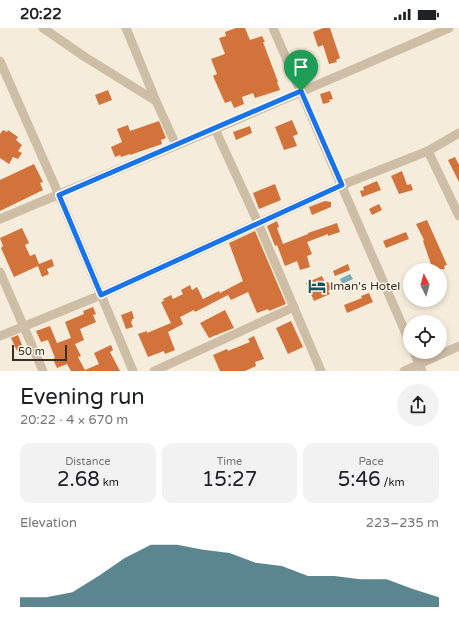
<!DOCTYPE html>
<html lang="en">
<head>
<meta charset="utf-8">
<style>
	:root { --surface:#fff; --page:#f2f2f2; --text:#202124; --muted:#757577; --accent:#185361 }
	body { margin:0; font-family:"Varela Round",sans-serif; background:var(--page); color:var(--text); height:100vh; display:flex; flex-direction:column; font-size:15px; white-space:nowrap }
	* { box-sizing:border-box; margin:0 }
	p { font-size:13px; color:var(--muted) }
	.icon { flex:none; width:22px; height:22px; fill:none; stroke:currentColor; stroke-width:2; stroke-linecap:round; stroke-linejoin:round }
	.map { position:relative; height:343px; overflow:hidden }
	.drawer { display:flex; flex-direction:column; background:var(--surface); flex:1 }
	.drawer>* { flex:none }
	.needle { width:26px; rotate:354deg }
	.controls { position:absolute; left:403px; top:235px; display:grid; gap:8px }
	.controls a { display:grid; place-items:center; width:44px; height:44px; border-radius:50%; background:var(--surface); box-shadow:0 2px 6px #0003; font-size:20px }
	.scale { position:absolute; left:12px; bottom:10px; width:55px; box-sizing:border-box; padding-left:4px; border:2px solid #3a3028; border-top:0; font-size:11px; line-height:14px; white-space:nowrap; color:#3a3028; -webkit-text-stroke:3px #fcf6e9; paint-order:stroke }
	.pin { position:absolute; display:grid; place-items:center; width:34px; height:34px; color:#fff; margin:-41px -17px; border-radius:50% 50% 50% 0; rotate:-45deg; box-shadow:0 0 4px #0007 }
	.pin .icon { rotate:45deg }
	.round { display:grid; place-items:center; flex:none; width:42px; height:42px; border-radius:21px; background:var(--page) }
	.headline { display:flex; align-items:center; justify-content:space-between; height:68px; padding:0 20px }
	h1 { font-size:22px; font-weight:600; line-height:30px }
	.metrics { display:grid; grid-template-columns:repeat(3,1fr); gap:6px; height:68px; padding:4px 20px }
	.metrics div { display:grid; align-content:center; border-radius:10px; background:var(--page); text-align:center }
	.metrics b { font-size:20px; font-weight:600 }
	.metrics small { font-size:11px; font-weight:400 }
	.metrics p { font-size:11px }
	.chart { height:112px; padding:8px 20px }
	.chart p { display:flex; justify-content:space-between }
	.chart svg { width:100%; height:72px; margin-top:4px; fill:var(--accent); opacity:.7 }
	.status { display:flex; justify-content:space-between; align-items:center; height:28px; padding:0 20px; background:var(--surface); direction:ltr }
	.status svg { height:11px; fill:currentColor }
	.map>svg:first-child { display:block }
	.water { fill:#78abb5 }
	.building { fill:#d3733c }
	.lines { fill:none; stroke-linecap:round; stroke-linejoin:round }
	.minor { stroke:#cfbea6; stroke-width:9 }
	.route-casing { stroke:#fff; stroke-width:8 }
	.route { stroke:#1a73e8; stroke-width:5 }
	.labels { text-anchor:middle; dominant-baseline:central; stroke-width:3; stroke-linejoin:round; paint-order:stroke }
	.poi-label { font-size:12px; fill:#3a3028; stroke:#fcf6e9; text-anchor:start }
</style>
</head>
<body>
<div class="status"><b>20:22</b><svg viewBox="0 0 49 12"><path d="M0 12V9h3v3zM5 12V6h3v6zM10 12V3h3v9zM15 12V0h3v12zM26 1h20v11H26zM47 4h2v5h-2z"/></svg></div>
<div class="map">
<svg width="459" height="343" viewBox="0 0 459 343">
	<rect width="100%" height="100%" fill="#f5ecdc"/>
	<!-- water -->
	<polygon class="water" points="350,246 353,251 342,256 340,251"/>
	<!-- building -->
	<g class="building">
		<polygon points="236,0 245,0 250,12 262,8 265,14 263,14 278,54 277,54 280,62 255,70 253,65 242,69 244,76 234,80 231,73 225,75 213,48 217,46 211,31 225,26 219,10 226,8 225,4"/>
		<polygon points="323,0 330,0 340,30 336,32 337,34 329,36 323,17 318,19 313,4"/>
		<polygon points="108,62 112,72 99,77 95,67"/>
		<polygon points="330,63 333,71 329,72 330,74 323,76 320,66"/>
		<polygon points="292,92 298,106 293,108 297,118 284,122 275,99"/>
		<polygon points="159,93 166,110 161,112 162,116 130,127 130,126 121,129 120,127 115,129 111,119 122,114 117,101 128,97 130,103"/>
		<polygon points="250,98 252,105 236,112 233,104"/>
		<polygon points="3,102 7,104 8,102 18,109 16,112 22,117 18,123 22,125 18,131 13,129 9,136 0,130 0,106"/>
		<polygon points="455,129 459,137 459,154 448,132"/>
		<polygon points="34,136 43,154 40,155 43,162 0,183 0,152"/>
		<polygon points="402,143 407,157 411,156 413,162 399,166 391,148"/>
		<polygon points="377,153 381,162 362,169 360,163 364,162 363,159"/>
		<polygon points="275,156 281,172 259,181 253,165"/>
		<polygon points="325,173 331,174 331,179 312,187 309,179"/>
		<polygon points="379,176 382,182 372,187 369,181"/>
		<polygon points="427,192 444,230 447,237 444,238 445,241 433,242 423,213 424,212 416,196"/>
		<polygon points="277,193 279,199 277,200 283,216 308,206 308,205 337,195 340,204 328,208 328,206 307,214 312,226 307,228 310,239 300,242 297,233 285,238 277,217 275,218 267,198"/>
		<polygon points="22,200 29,215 25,217 30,228 35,226 39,236 52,231 54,238 47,241 49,246 42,249 38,238 14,249 1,220 3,218 0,210"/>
		<polygon points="255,203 286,276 269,283 268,281 257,285 248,264 231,272 228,267 195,284 194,282 180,289 183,296 168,304 175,322 165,326 164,323 148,329 138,306 147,303 147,305 171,295 161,274 164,273 163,271 171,267 173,271 183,266 181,262 190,257 192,262 197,259 203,271 219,263 220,265 243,253 229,215"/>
		<polygon points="406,204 409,211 386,220 383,213"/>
		<polygon points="348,236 350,242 335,248 333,243"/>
		<polygon points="322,248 325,255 328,254 332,261 328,263 330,266 314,273 306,255"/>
		<polygon points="369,265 373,274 347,285 344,277 362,270 361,268"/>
		<polygon points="93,279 96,286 93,287 96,294 80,301 84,312 75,316 81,328 78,329 85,342 99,336 94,325 111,317 113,322 110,324 120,343 71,343 67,336 57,340 53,331 55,330 48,312 41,314 36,303 50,298 57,315 71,310 65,294 84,286 83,283"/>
		<polygon points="225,282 234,300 209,310 200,295"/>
		<polygon points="132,283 134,291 132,291 132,293 131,294 133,299 126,301 121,287"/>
		<polygon points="291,293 303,319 288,326 276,300"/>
		<polygon points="18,307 24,322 18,325 11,310"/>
		<polygon points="254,308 264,331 255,334 256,338 245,343 220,343 213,327 227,321 228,323 250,314 248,311"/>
	</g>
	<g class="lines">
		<!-- minor -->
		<g class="minor">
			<polyline points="43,0 85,29 156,73"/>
			<polyline points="126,0 156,73 176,117"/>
			<polyline points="273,0 410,315"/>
			<polyline points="0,33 59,167 133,343"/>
			<polyline points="215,101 258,195 321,343"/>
			<polyline points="428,123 459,188"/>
			<polyline points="0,191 215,101 449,0"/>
			<polyline points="0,244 43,343"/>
			<polyline points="0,308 101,267 342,157 428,123 459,105"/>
			<polyline points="414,324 422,343"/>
			<polyline points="154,343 294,279"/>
			<polyline points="404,343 459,318"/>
		</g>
	</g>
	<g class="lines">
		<!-- route casing -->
		<g class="route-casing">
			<polygon id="route" points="301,63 342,157 101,267 59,167"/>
		</g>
		<!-- route -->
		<use href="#route" class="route"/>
	</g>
	<!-- icons -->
	<defs>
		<g id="hotel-bare" transform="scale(1.38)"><path d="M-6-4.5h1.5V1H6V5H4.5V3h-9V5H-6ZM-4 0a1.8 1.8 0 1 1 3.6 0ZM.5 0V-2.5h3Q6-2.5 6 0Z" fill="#185361" stroke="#fcf6e9" stroke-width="2.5" paint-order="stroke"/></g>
	</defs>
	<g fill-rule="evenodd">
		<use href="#hotel-bare" x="317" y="258"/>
	</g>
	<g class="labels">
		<!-- poi labels -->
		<g class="poi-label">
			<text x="330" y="258">Iman's Hotel</text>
		</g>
	</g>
</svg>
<div class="controls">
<a><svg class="needle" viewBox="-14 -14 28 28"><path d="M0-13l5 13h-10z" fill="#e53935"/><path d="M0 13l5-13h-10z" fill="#757577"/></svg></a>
<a><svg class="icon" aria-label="locate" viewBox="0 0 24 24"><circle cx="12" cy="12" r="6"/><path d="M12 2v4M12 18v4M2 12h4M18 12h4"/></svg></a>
</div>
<div class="scale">50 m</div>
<div class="pin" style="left:301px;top:63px;background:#1e9e55"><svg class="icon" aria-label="arrive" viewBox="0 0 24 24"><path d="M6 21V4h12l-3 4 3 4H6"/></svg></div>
</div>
<section class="drawer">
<div class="headline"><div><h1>Evening run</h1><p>20:22 · 4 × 670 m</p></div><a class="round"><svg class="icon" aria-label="share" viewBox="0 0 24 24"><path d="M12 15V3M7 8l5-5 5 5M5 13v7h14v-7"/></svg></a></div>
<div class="metrics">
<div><p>Distance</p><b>2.68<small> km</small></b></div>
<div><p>Time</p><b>15:27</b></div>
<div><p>Pace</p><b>5:46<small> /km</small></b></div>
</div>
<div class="chart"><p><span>Elevation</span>223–235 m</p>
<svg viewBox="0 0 160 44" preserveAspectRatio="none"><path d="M0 44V38L10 38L20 35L30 25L40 14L50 6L60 6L70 9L80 11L90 17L100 19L110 25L120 25L130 27L140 27L150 33L160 38V44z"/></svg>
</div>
</section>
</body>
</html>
